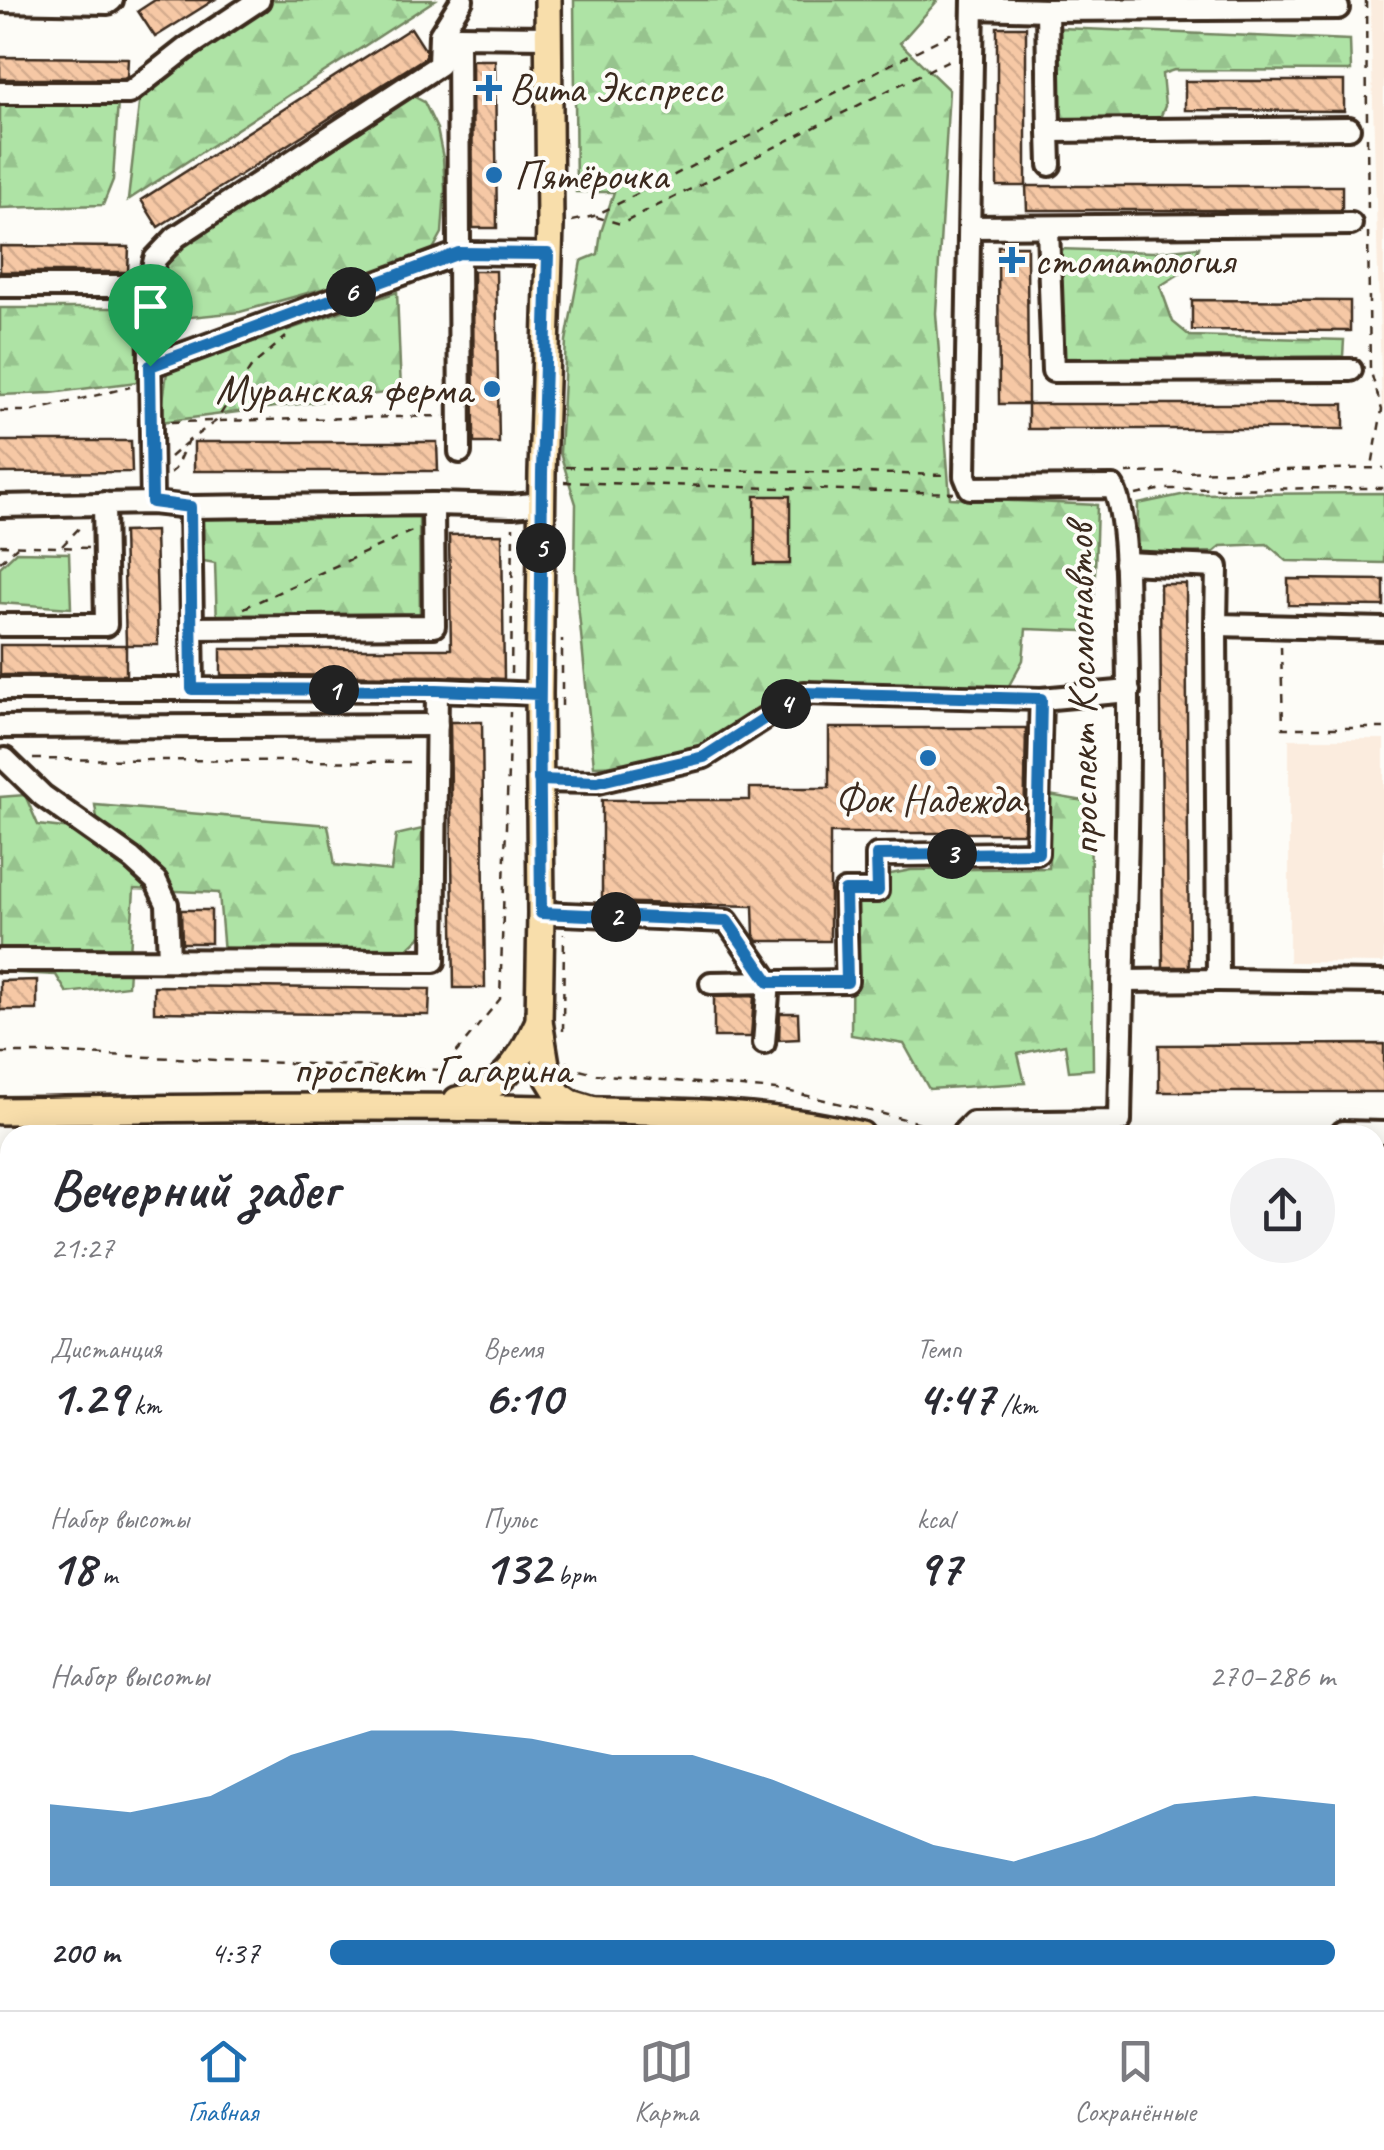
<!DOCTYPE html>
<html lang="ru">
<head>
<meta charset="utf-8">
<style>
	:root { --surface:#fff; --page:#f2f2f3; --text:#2b2b33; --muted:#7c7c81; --line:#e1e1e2; --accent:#1f6fb2 }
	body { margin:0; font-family:Caveat,sans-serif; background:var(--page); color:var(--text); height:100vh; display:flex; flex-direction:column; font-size:38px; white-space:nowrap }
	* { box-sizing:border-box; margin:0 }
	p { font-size:32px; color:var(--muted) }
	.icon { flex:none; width:55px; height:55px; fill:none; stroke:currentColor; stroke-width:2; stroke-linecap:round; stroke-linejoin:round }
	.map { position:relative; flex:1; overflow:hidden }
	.drawer { position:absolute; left:0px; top:1125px; width:1385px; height:885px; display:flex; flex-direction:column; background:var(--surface); border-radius:30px 30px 0 0; box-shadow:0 5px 25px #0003 }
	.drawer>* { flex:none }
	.pin { position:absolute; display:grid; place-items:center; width:85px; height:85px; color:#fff; margin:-102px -42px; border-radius:50% 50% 50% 0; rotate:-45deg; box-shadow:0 0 10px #0007 }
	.pin .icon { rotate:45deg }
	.km { position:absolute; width:50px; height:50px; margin:-25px; border-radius:50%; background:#222; color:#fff; font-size:28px; line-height:50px; text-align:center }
	.round { display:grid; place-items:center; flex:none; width:105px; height:105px; border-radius:52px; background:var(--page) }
	.summary { display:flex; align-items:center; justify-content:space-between; height:170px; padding:0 50px }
	h1 { font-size:55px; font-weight:800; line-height:75px }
	.figures { display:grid; grid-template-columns:repeat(3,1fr); gap:15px; height:170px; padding:10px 50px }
	.figures div { display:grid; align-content:center }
	.figures b { font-size:50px; font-weight:800 }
	.figures small { font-size:28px; font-weight:400 }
	.figures p { font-size:28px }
	.chart { height:280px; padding:20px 50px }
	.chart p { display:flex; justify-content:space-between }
	.chart svg { width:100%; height:180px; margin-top:10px; fill:var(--accent); opacity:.7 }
	ul { padding:0 50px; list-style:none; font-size:32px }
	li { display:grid; grid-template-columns:160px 120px 1fr; align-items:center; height:75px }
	li i { height:25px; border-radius:12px; background:var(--accent) }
	.tab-bar { display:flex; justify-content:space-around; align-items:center; height:140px; border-top:2px solid var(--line); background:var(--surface); font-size:28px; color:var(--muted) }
	.tab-bar a { display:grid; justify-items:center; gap:5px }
	.tab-bar .current { color:var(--accent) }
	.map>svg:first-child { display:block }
	.built { fill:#fbecde }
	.forest { fill:url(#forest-firs); stroke:#748662; stroke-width:2.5 }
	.green { fill:#aee3a5; stroke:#748662; stroke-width:2.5 }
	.building { fill:url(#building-back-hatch); stroke:#3b2a1e; stroke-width:2.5 }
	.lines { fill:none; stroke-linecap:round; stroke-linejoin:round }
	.minor-casing { stroke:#3b2a1e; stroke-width:28 }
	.major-casing { stroke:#3b2a1e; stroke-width:32 }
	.path { stroke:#3b2a1e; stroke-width:2.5; stroke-dasharray:8 8; stroke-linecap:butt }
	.minor { stroke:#fdfcf7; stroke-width:20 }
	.major { stroke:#f8deab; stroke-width:25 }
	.route-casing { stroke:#fff; stroke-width:20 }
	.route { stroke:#1f6fb2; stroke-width:12 }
	.poi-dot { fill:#1f6fb2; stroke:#fdfcf7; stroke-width:4 }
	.labels { text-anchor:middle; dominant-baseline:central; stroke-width:8; stroke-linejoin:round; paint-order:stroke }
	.poi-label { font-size:42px; fill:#3b2a1e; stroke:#fdfcf7; text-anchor:start }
	.street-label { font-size:42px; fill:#3b2a1e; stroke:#fdfcf7 }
</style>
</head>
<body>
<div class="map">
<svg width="1384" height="2010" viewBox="0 0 1384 2010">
	<defs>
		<pattern id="forest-firs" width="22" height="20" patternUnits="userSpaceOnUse" patternTransform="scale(2.5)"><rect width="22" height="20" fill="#aee3a5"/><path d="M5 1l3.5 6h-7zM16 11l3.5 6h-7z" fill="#97c38e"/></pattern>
		<pattern id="building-back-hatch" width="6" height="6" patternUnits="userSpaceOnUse" patternTransform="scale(2.5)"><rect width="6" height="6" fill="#f6c8a5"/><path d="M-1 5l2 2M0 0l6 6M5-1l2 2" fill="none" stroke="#d4ac8e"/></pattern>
	</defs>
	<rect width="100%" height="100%" fill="#fdfcf7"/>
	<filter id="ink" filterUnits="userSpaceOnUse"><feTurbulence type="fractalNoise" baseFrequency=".01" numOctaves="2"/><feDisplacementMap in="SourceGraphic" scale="20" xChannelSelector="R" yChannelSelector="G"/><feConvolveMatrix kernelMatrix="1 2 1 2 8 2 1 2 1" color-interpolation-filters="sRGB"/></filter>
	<g filter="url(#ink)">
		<!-- built -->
		<g class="built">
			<polygon points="1370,0 1384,0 1384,410 1382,410"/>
			<polygon points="1289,739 1384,739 1384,963 1289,962"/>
		</g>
		<!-- forest -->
		<g class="forest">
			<polygon points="271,0 435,0 128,200 141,87"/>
			<polygon points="574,0 938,0 900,43 949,90 936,313 950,498 1097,505 1094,606 1082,631 1026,629 1023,660 1007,689 992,692 788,691 668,764 594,766 575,573 576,504 560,453 566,341 581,261 598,254 601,232 614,192 576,192"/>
			<polygon points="1060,28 1350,40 1351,71 1174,70 1162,74 1165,106 1157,125 1060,127"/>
			<path d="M411,95L424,102L437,129L443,158L445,189L442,233L431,253L386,271L240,312L161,320C154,294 154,277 167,253L381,110Z"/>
			<polygon points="0,100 118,101 113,180 103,205 0,208"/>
			<polygon points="1199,247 1192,266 1160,286 1173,322 1190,336 1344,340 1343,356 1064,359 1059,249 1153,252"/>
			<polygon points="397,292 401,391 160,422 167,372"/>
			<polygon points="0,308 137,308 137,382 51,393 0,395"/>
			<polygon points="1384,493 1384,563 1287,561 1267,544 1221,546 1214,552 1137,554 1138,504 1186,494"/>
			<polygon points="201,516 419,517 420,624 217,624 215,563 198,560"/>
			<polygon points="25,795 38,825 99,832 95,805 328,825 335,865 391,871 396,835 422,829 423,934 398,958 224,953 219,893 134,889 128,986 67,993 56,975 0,972 0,797"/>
			<polygon points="1049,795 1090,802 1093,1069 1069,1071 1065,1044 1018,1054 1025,1083 929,1089 904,1044 851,1035 852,899 891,874 911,870 1049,868"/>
			<polygon points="0,1176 10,1176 10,2000 1225,2000 1181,2010 0,2010"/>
			<polygon points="1375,1227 1384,1227 1384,1965 1375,1967"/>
		</g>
		<!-- green -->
		<polygon class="green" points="16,552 69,553 71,608 0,603 0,567"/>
		<!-- building -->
		<g class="building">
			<polygon points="155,0 214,0 155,37 138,11"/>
			<rect x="997" y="27" width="29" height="159"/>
			<polygon points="411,28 426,51 426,57 158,227 141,200"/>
			<polygon points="0,57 128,58 127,77 124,79 0,79"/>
			<polygon points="472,60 495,60 497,228 473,228"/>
			<polygon points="1185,81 1344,81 1344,111 1185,110"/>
			<polygon points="1026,186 1342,186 1342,210 1027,210"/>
			<polygon points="0,246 129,247 128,272 0,272"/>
			<polygon points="998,246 1027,246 1028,404 999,404"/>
			<polygon points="473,271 496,271 499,443 474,443"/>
			<polygon points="1192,300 1350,301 1350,331 1192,330"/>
			<rect x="1028" y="404" width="316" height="25"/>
			<polygon points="0,441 131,441 132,472 0,473"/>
			<polygon points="194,442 437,442 438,471 194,471"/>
			<rect x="755" y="496" width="35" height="68"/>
			<polygon points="155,531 158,645 126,645 123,532"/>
			<polygon points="502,534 504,679 438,676 221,675 221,649 451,649 449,535"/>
			<polygon points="1288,579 1384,580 1384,606 1288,605"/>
			<polygon points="1160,584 1186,584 1189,967 1163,967"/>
			<rect x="0" y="645" width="126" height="30"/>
			<polygon points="450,722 482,722 485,988 454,988"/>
			<polygon points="829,728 1026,728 1024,833 830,833 830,941 758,941 754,935 753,906 602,902 602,800 750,800 750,788 829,788"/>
			<polygon points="181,910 211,910 211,943 182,943"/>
			<polygon points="37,980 37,1010 0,1010 0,981"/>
			<polygon points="154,986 430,989 429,1015 154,1012"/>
			<polygon points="754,996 751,1037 714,1037 714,997"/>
			<polygon points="780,1013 798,1013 799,1039 779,1040"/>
			<polygon points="1384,1044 1384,1092 1159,1092 1159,1045"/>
		</g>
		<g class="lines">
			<!-- minor casing -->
			<g class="minor-casing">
				<g id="minor">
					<polyline points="0,1 108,3 112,0"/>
					<polyline points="974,8 1047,10 1338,8"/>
					<polyline points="1047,10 1049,131 1349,128"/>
					<polyline points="0,93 129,93 185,49 259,0"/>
					<polyline points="1049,131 1050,165"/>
					<polyline points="970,227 1351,224"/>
					<polyline points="1048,228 1053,371 1351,370"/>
					<polyline points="0,286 149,286"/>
					<polyline points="150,366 459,253 548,254"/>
					<polyline points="460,452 458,36 548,37"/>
					<polyline points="152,503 149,286 155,259 176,237 439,65 440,35 462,0"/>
					<polyline points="0,506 152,503 190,507 433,504 513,506 542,503"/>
					<polyline points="190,507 193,689 437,690 539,694"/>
					<polyline points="1125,563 1217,567 1216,625 1384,629"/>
					<polyline points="0,625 106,625 104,503"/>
					<polyline points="192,628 434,626 433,504"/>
					<polyline points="0,689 193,689"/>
					<polyline points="0,727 437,725"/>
					<polyline points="5,759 43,796 132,859 156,881 167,904 169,960"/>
					<polyline points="539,781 597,782 704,757 804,693 1041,699 1129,691"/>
					<polyline points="541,913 727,921 769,982 764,1043"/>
					<polyline points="0,960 434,961 437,690"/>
					<polyline points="1218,980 1384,982"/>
					<polyline points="1123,981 1218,980 1216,625"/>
					<polyline points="711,983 847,981 845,891 877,891 877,855 1037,853 1041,699"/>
					<polyline points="1343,1132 1384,1133"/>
					<path d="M961,1135L973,1123L1120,1121C1123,956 1131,789 1127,624C1126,588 1128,518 1113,487L970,488L965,476L973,0"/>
				</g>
			</g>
			<!-- major casing -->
			<g class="major-casing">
				<g id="major">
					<polyline points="548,0 550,226 542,473 539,694 541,913 539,1021 548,1077 559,1095 571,1103 594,1110"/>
					<path d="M457,1100C500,1093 522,1058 539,1021"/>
					<path d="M0,1111C182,1108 363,1105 545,1109C650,1111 758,1110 861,1135"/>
					<polyline points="1375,1196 1384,1196"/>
				</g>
			</g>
			<!-- path -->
			<g class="path">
				<polyline points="1366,0 1367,119"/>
				<polyline points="1367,137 1368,214"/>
				<polyline points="596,217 621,224 953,58"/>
				<polyline points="572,221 594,216 954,32"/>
				<polyline points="1368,232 1370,369 1382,410 1372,466"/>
				<polyline points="0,411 33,411 130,387"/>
				<polyline points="171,422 443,416"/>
				<polyline points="170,457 186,443"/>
				<polyline points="566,467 948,475"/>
				<polyline points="170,473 175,469 187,442 216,421 252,366 286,337"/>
				<polyline points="1126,473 1384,468"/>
				<polyline points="564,482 954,493"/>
				<polyline points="1136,495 1163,489 1384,488"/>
				<polyline points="0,545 88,548"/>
				<polyline points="62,546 84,523"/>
				<polyline points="0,562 17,547"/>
				<polyline points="244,608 414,530"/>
				<polyline points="1281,646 1283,728 1384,728"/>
				<polyline points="511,674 513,527"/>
				<polyline points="562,706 562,639"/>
				<polyline points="33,759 415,762"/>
				<polyline points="563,1031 564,934"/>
				<polyline points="0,1053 62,1053 442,1070 500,999 510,712"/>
				<polyline points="567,1062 575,1069 596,1074 787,1091 946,1129"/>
				<polyline points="295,1067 295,1084"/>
			</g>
			<!-- minor -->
			<use href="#minor" class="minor"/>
			<!-- major -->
			<use href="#major" class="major"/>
		</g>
	</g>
	<g class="lines" filter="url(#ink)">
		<!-- route casing -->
		<g class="route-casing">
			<polyline id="route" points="150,366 152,502 190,507 192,689 437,690 539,694 541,913 727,921 769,982 847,982 845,891 878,891 877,855 1038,853 1041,699 804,693 704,757 597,782 539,780 542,473 548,254 459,253 150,366"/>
		</g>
		<!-- route -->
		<use href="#route" class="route"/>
	</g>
	<!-- markers -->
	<g class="poi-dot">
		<path d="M484 73h10v10h10v10h-10v10h-10v-10h-10v-10h10z"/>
		<circle cx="494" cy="175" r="10"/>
		<path d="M1007 245h10v10h10v10h-10v10h-10v-10h-10v-10h10z"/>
		<circle cx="492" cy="389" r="10"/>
		<circle cx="928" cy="758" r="10"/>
	</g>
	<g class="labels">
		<!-- poi labels -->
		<g class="poi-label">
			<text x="509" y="88">Вита Экспресс</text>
			<text x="514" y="175">Пятёрочка</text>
			<text x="1034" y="260">стоматология</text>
			<text x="472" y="389" text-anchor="end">Муранская ферма</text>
			<text x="928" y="799" text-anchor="middle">Фок Надежда</text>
		</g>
		<!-- street labels -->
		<g class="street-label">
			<text transform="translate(1082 690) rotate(-91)">проспект Космонавтов</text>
			<text x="432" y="1069">проспект Гагарина</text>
		</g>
	</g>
</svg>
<div class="pin" style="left:150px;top:366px;background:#1e9e55"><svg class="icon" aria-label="arrive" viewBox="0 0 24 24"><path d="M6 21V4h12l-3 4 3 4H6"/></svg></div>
<b class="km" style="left:334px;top:690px">1</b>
<b class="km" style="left:616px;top:917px">2</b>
<b class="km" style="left:952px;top:854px">3</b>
<b class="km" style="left:786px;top:704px">4</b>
<b class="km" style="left:541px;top:548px">5</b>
<b class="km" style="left:351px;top:292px">6</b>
<section class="drawer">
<div class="summary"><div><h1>Вечерний забег</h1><p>21:27</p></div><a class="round"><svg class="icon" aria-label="share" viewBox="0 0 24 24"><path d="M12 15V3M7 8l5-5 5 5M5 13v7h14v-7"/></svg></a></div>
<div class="figures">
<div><p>Дистанция</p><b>1.29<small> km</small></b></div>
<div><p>Время</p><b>6:10</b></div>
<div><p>Темп</p><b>4:47<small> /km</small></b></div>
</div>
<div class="figures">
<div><p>Набор высоты</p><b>18<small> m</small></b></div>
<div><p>Пульс</p><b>132<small> bpm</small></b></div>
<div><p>kcal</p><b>97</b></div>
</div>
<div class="chart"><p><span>Набор высоты</span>270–286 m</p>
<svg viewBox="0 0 160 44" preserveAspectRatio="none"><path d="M0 44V24L10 26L20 22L30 12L40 6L50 6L60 8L70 12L80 12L90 18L100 26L110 34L120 38L130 32L140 24L150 22L160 24V44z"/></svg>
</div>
<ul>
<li><b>200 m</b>4:37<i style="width:100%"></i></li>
</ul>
</section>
</div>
<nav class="tab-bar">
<a class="current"><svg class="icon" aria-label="home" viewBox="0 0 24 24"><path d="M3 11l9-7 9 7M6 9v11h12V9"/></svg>Главная</a>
<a><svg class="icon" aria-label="map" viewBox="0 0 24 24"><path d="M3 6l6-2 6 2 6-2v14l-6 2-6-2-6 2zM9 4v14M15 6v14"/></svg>Карта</a>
<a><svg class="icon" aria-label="saved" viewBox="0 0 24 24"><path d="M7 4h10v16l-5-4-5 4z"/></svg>Сохранённые</a>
</nav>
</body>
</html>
